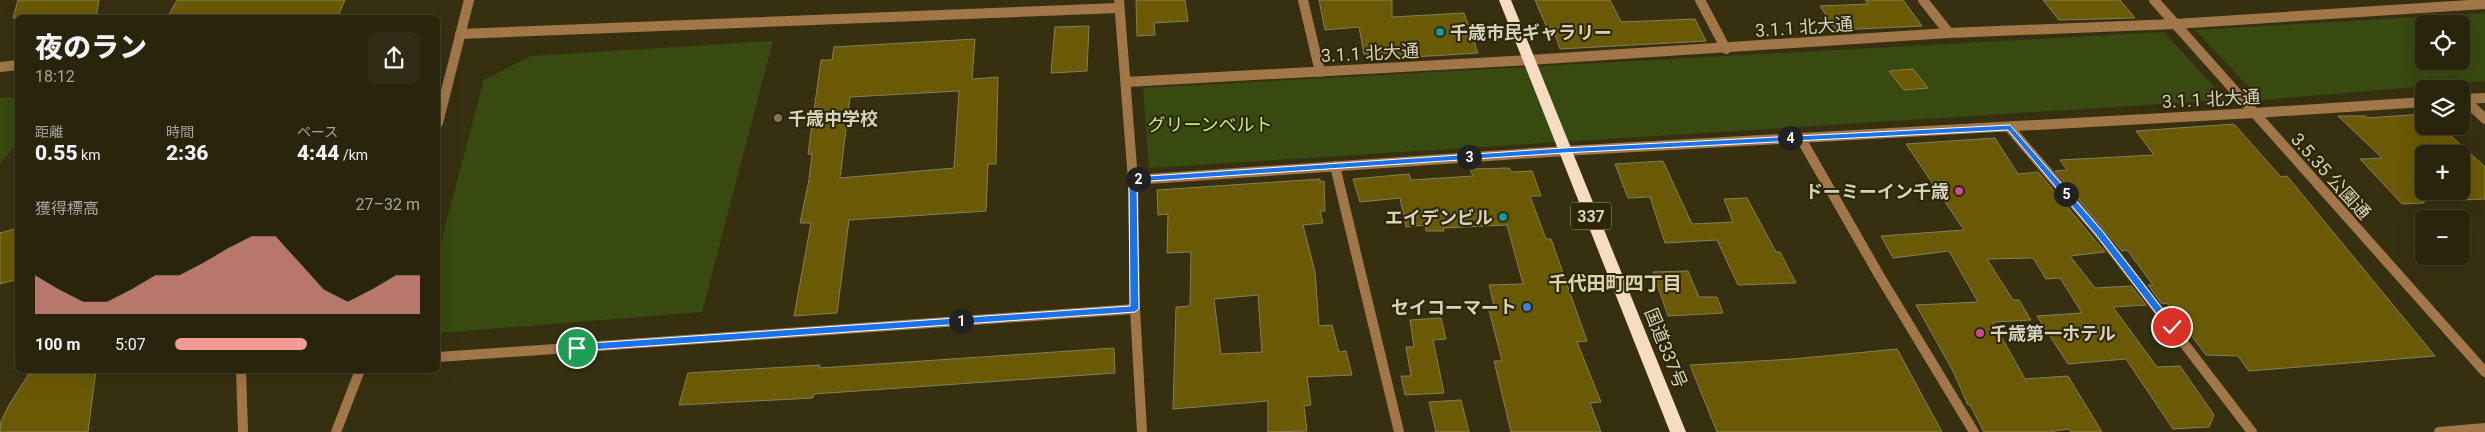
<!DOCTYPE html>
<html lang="ja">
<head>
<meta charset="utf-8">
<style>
	:root { --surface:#29240c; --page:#312c15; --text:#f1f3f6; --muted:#a5a49d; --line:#45412d; --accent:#f59b96 }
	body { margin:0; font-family:Roboto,"Noto Sans JP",sans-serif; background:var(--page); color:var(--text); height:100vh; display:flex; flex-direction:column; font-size:19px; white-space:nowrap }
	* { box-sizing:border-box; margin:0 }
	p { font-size:16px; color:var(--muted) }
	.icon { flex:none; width:28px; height:28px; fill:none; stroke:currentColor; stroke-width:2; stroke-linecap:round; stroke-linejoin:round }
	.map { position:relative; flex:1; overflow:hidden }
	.details { position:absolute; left:15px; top:15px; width:425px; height:358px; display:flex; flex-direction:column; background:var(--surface); border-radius:8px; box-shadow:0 5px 20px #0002,0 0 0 1px var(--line) }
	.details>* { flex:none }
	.buttons { position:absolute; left:2415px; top:15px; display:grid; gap:10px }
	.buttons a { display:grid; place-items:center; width:55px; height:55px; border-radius:8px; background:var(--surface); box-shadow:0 5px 20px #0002,0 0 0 1px var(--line); font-size:25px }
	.pin { position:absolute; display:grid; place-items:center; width:42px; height:42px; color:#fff; margin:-21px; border:2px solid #fff; border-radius:50%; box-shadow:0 1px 5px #0007 }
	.km { position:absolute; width:25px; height:25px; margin:-12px; border-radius:50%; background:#222; color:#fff; font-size:14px; line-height:25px; text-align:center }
	.round { display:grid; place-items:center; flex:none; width:52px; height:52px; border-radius:8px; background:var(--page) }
	.summary { display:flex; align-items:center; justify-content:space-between; height:85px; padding:0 20px }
	h1 { font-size:28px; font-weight:800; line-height:38px }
	.figures { display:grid; grid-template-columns:repeat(3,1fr); gap:8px; height:85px; padding:5px 20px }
	.figures div { display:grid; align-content:center }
	.figures b { font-size:21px; font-weight:800 }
	.figures small { font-size:14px; font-weight:400 }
	.figures p { font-size:14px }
	.chart { height:140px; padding:10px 20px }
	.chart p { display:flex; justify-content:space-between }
	.chart svg { width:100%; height:90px; margin-top:5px; fill:var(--accent); opacity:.7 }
	ul { padding:0 20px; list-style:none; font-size:16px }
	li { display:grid; grid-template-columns:80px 60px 1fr; align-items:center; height:38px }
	li i { height:12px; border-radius:6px; background:var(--accent) }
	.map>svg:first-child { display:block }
	.green { fill:#384a0f; fill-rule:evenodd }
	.building { fill:#6a5a05; stroke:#857e5b; fill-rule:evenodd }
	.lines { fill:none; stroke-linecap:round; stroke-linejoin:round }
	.minor { stroke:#a1774a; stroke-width:10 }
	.tertiary { stroke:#a1774a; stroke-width:10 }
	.trunk { fill:#f6dcc0; fill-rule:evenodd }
	.route { fill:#1a73e8; stroke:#fff }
	.culture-dot { fill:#0f9aa8; stroke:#2d2605; stroke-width:2 }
	.education-dot { fill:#8d6e63; stroke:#2d2605; stroke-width:2 }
	.hotel-dot { fill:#d1479c; stroke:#2d2605; stroke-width:2 }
	.shop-dot { fill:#3f7fe0; stroke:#2d2605; stroke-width:2 }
	.labels { text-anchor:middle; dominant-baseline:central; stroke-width:4; stroke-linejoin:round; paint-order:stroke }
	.shield { fill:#2d2605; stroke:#a39e88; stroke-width:1 }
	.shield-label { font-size:16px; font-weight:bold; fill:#d5d2c0 }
	.street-label { font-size:18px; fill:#d5d2c0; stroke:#2d2605 }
	.poi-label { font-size:18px; font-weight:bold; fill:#d5d2c0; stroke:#2d2605; text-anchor:start }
	.park-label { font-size:18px; fill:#c4ec79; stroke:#2d2605 }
	.neighbourhood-label { font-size:19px; font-weight:bold; fill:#dcd4af; stroke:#2d2605 }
</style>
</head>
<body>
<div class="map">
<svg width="2485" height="432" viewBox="0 0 2485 432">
	<rect width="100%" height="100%" fill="#373010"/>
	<!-- green -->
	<g class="green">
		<path d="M2485,13V81L2261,100L2195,30ZM2424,24H2461V61H2424Z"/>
		<polygon points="2164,32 2226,100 1149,168 1143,88"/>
		<polygon points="773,41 702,312 438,333 438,253 484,80 531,56"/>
		<polygon points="17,97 17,143 0,164 0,98"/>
	</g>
	<!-- building -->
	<g class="building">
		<polygon points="18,0 99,0 96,18 13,18"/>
		<polygon points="177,0 345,0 337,18 167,18"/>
		<polygon points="1136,0 1185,0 1188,21 1154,23 1155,35 1137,36"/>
		<polygon points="1319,0 1392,0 1392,17 1464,13 1478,53 1396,58 1394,53 1364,54 1359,27 1325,30"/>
		<polygon points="1535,0 1610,0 1621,22 1695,19 1706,41 1560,49 1553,28 1547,28"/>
		<polygon points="1865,0 1903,0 1922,26 1836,30 1820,6 1868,4"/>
		<polygon points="2043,0 2120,0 2135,18 2059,20"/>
		<polygon points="1089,26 1087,71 1051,73 1055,27"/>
		<path d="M975,39L972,79L998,77L996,164H988L986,211L849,220L837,313L794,316L811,223H800L809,180L812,154H808L821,60H832L834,47ZM959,91L954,168L840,178L850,97Z"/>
		<polygon points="1913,69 1928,88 1904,90 1889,71"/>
		<polygon points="2424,114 2424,126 2440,126 2485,167 2485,199 2461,200 2461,154 2424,154 2424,203 2402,204 2360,159 2382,158 2338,116 2366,116 2367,118"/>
		<polygon points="2234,124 2281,177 2287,176 2435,356 2249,371 2238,356 2206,355 2167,303 2162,304 2148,285 2153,285 2127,250 2122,251 2055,171 2067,170 2060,160 2154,155 2136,131"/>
		<polygon points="1995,138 2018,174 2038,172 2105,252 2070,256 2095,288 2131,286 2146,305 2113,307 2157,367 2180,366 2214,415 2209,427 2173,429 2126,359 2068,364 2037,316 2082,313 2060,278 2046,279 2033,258 1987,259 2013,300 2019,300 2031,320 1993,322 2025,379 2068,376 2102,432 2071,432 2069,429 2048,432 1984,432 1970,405 1968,405 1953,371 1916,305 1978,302 1949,251 1893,258 1881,236 1964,230 1906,144"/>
		<polygon points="1663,161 1692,224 1733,222 1724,199 1747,198 1776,252 1780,252 1796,283 1738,285 1717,240 1665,243 1650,197 1628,198 1615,164"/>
		<polygon points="1509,168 1512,172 1532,171 1541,196 1530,196 1546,239 1551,239 1587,341 1577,342 1601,402 1590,403 1601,432 1511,432 1494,361 1502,361 1489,310 1495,310 1489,285 1523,284 1507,225 1443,228 1444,231 1426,231 1425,225 1406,227 1400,198 1360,202 1353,179 1409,174 1411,180 1473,176 1470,169"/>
		<path d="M1320,179V182L1324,181L1325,211H1320L1323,223L1303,225L1315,272L1319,326L1332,325L1339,352L1346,351L1352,375L1307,377L1311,405L1304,406L1307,431L1268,432V401L1173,409L1176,307L1190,306L1191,252L1167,253L1168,214L1158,215L1157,190ZM1258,295L1262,352L1221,354L1214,299Z"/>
		<polygon points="18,228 18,279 0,284 0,233"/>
		<polygon points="1688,271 1699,297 1717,297 1723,313 1668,316 1653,272"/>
		<polygon points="1441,318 1446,339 1433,340 1444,393 1405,395 1401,376 1411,376 1406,347 1414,347 1410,320"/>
		<polygon points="1114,348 1115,373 814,394 813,398 679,405 688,373 820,365 819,368"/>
		<polygon points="1897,349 1942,432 1717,432 1690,365 1793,359"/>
		<polygon points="48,370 96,370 88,432 0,432 1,421 9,405 28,375"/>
		<polygon points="1461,400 1469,432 1436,432 1429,402"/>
	</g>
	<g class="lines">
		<!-- minor -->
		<g class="minor">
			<polyline points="1119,0 1133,180 1135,309 1142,432"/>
			<polyline points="1303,0 1320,72"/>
			<polyline points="1700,0 1726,49"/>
			<polyline points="1923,0 1949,33"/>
			<polyline points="2175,24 2485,4"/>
			<polyline points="460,34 1119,8"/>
			<polyline points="1126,82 1529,60"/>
			<polyline points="2461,99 2485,98"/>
			<polyline points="2464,99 2485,119"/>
			<polyline points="2254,113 2424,102"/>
			<polyline points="438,123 469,0"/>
			<polyline points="2009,127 2100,234 2252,432"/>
			<polyline points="1800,137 1879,275 1974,432"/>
			<polyline points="1335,166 1399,432"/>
			<polyline points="1133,180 1563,151"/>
			<polyline points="438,357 1135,309"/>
			<polyline points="336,432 360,370"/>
			<polyline points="2439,432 2485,428"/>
		</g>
		<!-- tertiary -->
		<g class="tertiary">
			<polyline points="2154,0 2485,372"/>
			<polyline points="1529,60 1949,33 2175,24"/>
			<polyline points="0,67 18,65"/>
			<polyline points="1563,151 2254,113"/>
			<polyline points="241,370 243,432"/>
		</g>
		<!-- trunk -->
		<polygon class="trunk" points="1499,0 1511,0 1686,432 1670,432"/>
	</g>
	<!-- route -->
	<polygon class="route" points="2010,125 2103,232 2175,325 2175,330 2169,330 2097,236 2008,130 1563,153 1137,182 1139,309 1135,312 577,351 573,348 577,344 1130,306 1129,180 1133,177 1563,148"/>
	<!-- markers -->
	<g class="culture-dot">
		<circle cx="1440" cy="32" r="5"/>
		<circle cx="1503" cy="217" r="5"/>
	</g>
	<circle class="education-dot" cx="778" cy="118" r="5"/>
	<g class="hotel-dot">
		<circle cx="1959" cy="191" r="5"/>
		<circle cx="1980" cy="333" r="5"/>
	</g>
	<circle class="shop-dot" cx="1527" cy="307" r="5"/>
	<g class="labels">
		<!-- shield labels -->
		<rect class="shield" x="1571" y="202.5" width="40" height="27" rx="4"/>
		<g class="shield-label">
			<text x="1591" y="216">337</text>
		</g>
		<!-- street labels -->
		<g class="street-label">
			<text transform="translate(1804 27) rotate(-4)">3.1.1 北大通</text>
			<text transform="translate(1370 53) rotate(-3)">3.1.1 北大通</text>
			<text transform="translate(2211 99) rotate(-3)">3.1.1 北大通</text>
			<text transform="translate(2331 176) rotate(48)">3.5.35 公園通</text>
			<text transform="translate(1666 348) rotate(68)">国道337号</text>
		</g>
		<!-- poi labels -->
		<g class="poi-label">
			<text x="1450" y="32">千歳市民ギャラリー</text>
			<text x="788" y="118">千歳中学校</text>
			<text x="1949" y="191" text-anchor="end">ドーミーイン千歳</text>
			<text x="1493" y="217" text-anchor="end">エイデンビル</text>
			<text x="1517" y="307" text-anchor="end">セイコーマート</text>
			<text x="1990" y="333">千歳第一ホテル</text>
		</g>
		<!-- park labels -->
		<g class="park-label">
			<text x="1210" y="124">グリーンベルト</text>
		</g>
		<!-- neighbourhood labels -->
		<g class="neighbourhood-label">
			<text x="1615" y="283">千代田町四丁目</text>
		</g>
	</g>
</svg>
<div class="buttons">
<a><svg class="icon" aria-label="locate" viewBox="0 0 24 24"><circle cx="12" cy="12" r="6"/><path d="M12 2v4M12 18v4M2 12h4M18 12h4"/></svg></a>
<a><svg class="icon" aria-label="layers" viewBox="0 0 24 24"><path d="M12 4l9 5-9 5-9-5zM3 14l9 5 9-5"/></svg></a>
<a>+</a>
<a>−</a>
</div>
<div class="pin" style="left:577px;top:348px;background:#1e9e55"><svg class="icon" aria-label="arrive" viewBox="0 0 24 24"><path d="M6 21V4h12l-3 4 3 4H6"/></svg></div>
<div class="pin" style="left:2172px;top:327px;background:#d93025"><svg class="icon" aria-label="check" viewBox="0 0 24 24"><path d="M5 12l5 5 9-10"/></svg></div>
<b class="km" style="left:961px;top:321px">1</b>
<b class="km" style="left:1138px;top:179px">2</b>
<b class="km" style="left:1469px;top:157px">3</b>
<b class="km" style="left:1790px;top:138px">4</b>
<b class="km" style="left:2066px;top:194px">5</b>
<section class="details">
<div class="summary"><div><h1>夜のラン</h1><p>18:12</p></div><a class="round"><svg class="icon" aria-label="share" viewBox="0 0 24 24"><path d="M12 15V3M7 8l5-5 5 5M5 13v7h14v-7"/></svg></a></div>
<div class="figures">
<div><p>距離</p><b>0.55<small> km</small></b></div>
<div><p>時間</p><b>2:36</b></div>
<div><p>ペース</p><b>4:44<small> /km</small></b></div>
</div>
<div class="chart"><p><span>獲得標高</span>27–32 m</p>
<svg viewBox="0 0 160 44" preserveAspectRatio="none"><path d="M0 44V25L10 32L20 38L30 38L40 32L50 25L60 25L70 19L80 12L90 6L100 6L110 19L120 32L130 38L140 32L150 25L160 25V44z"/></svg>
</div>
<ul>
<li><b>100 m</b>5:07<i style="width:54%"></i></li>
</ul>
</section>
</div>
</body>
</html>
